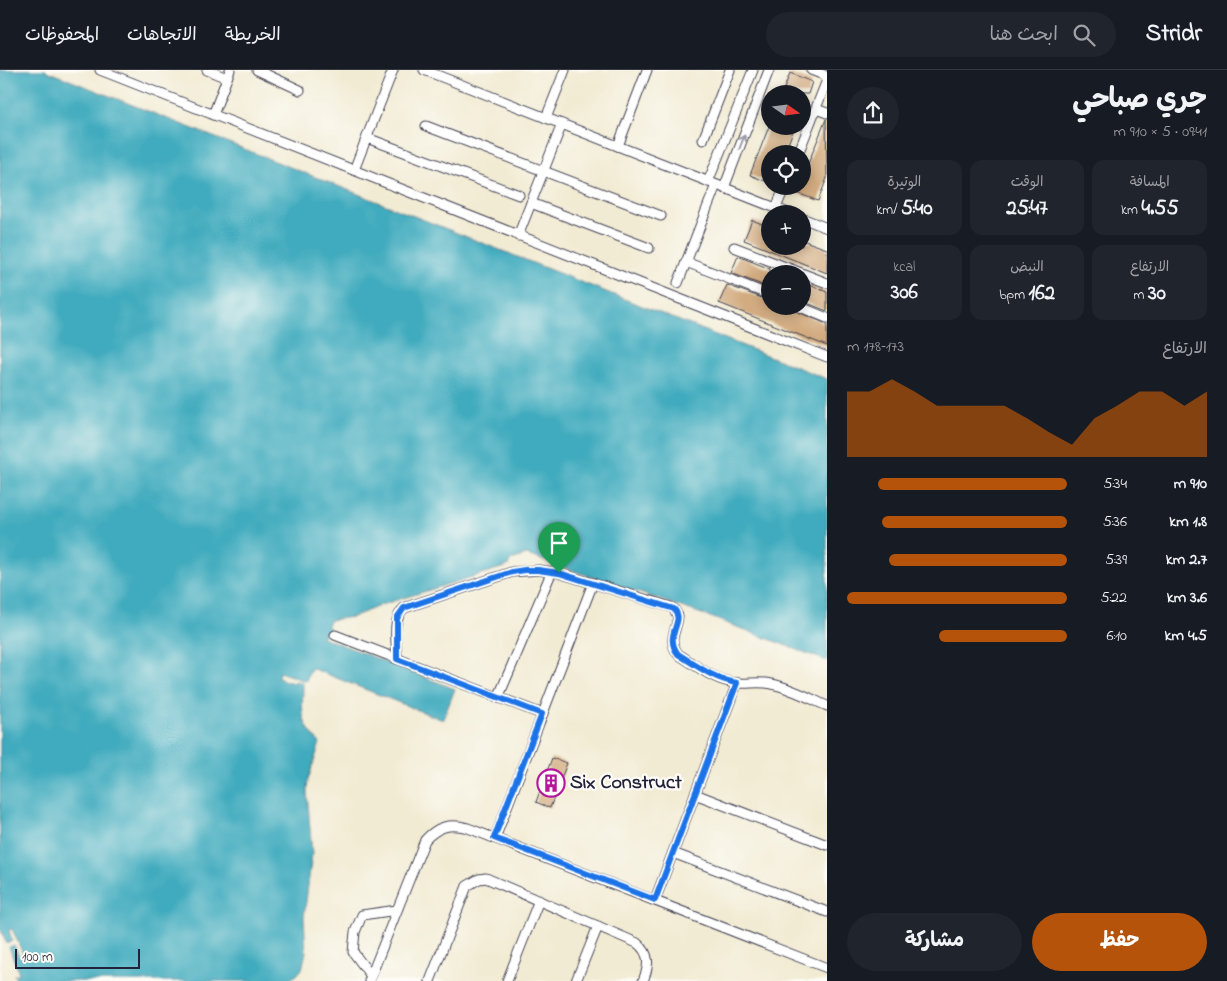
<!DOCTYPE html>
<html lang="ar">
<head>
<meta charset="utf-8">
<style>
	:root { --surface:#171b24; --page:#20242c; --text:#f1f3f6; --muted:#9ea1a6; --line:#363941; --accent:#b45309 }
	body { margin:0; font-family:"Indie Flower","Playpen Sans Arabic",sans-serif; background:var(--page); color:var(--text); direction:rtl; height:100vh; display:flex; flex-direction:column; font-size:19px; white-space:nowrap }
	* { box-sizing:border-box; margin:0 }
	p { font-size:16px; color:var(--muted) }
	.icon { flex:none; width:28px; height:28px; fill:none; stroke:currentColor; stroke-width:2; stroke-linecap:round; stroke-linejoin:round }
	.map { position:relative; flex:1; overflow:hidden; direction:ltr }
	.drawer { display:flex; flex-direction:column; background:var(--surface); width:400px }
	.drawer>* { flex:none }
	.needle { width:32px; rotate:104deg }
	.buttons { position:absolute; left:761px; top:15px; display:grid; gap:10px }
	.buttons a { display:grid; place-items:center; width:50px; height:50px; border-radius:50%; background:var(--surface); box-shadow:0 2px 12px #0003; font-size:25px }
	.scale { position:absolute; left:15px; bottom:12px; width:125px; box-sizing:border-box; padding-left:5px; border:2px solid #22223b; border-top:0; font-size:14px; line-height:18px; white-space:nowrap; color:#22223b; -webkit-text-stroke:4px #fdfcf7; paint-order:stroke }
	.pin { position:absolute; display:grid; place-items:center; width:42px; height:42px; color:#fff; margin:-51px -21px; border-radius:50% 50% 50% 0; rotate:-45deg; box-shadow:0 0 5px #0007 }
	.pin .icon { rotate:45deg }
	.round { display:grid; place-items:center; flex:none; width:52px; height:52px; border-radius:26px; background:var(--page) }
	.overview { display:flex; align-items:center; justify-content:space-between; height:85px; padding:0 20px }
	h1 { font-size:28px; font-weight:700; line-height:38px }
	.stats { display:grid; grid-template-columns:repeat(3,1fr); gap:8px; height:85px; padding:5px 20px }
	.stats div { display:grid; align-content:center; border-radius:12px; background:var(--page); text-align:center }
	.stats b { font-size:21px; font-weight:700 }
	.stats small { font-size:14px; font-weight:400 }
	.stats p { font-size:14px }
	.chart { height:140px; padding:10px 20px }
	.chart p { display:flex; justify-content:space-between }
	.chart svg { width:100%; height:90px; margin-top:5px; fill:var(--accent); opacity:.7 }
	.action { display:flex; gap:10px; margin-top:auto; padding:10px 20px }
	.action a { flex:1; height:58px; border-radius:30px; background:var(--accent); color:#fff; font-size:20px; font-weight:700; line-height:58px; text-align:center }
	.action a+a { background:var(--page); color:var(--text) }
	ul { padding:0 20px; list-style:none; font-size:16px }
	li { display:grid; grid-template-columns:80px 60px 1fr; align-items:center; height:38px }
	li i { height:12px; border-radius:6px; background:var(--accent) }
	header { display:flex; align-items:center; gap:30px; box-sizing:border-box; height:70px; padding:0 25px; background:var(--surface); border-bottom:1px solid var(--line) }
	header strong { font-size:24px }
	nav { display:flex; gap:28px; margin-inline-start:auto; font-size:18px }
	.search { width:350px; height:45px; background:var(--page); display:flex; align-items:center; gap:12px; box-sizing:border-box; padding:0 18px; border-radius:28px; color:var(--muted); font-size:19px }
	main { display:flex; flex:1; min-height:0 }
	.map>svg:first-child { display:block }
	.water { fill:#3fabbe; stroke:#30667c }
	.building { fill:#d2ab80 }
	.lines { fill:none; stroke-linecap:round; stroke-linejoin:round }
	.minor-casing { stroke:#414052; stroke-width:11 }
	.minor { stroke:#fff; stroke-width:9 }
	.oneway { stroke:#9c9ca7 }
	.route-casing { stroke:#fff; stroke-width:10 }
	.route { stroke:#1a73e8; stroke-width:6 }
	.labels { text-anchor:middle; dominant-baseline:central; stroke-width:4.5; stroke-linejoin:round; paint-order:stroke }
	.poi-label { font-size:20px; font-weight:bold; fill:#22223b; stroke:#fdfcf7; text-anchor:start }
</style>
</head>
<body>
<header>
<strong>Stridr</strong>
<div class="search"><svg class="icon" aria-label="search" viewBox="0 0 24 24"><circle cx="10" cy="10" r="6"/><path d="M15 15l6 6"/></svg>ابحث هنا</div>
<nav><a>الخريطة</a><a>الاتجاهات</a><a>المحفوظات</a></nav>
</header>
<main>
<section class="drawer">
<div class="overview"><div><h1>جري صباحي</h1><p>09:41 · 5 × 910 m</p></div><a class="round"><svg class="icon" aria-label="share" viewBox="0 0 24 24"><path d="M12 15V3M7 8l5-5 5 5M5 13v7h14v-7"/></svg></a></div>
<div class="stats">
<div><p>المسافة</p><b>4.55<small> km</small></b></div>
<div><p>الوقت</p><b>25:47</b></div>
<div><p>الوتيرة</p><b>5:40<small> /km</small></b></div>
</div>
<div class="stats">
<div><p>الارتفاع</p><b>30<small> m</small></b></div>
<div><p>النبض</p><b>162<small> bpm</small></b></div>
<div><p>kcal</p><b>306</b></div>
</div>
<div class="chart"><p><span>الارتفاع</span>173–178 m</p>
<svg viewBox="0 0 160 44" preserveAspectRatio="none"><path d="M0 44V12L10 12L20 6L30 12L40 19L50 19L60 19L70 19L80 25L90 32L100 38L110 25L120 19L130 12L140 12L150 19L160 12V44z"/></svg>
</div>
<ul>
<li><b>910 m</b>5:34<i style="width:86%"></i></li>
<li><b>1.8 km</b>5:36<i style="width:84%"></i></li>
<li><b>2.7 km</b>5:39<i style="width:81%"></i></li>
<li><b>3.6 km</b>5:22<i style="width:100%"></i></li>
<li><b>4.5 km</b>6:10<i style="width:58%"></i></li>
</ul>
<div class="action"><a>حفظ</a><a>مشاركة</a></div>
</section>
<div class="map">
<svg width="827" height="911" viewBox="0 0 827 911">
	<rect width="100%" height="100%" fill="#fdfcf7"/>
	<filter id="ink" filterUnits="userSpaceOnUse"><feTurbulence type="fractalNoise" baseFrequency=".02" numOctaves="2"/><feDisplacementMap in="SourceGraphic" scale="10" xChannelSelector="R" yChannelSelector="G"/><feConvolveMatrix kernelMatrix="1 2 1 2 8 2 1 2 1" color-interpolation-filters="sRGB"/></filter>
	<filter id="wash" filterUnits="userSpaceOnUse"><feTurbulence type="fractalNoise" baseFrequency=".0096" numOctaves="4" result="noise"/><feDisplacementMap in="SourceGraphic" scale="20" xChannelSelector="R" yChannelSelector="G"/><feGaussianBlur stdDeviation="1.12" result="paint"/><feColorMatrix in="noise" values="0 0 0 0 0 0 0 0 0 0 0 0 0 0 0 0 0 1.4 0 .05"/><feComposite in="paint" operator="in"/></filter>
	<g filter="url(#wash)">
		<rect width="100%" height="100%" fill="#f2ebd3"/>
		<!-- water -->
		<path class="water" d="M0,0H44L827,309V591L705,545L527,485L511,490L508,496L384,534L353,547L330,550L327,555L330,558L322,567L455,619L443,650L311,598L306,611L279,602L278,608L293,613L296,611L303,613C303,642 298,650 320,673L308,710L307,721L312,784L304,847L306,882L302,899L297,905L287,911H17L14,905L19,903L9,877L14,875L20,888L24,886L12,859L9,860L12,871L6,873L0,858Z"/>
		<g id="blocks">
			<!-- building -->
			<g class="building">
				<polygon points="790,3 812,12 808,24 782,24"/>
				<polygon points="826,49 827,108 818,131 797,123 800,116 802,116 802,109"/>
				<polygon points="770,54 770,56 795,56 784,84 770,84 770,113 750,105"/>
				<polygon points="752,150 770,157 770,176 802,176 802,170 827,179 827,203 744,170"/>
				<polygon points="738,186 770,199 770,218 731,203"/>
				<polygon points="802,212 827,222 827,241 802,231"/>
				<polygon points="727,215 770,231 770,236 783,236 827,254 827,276 719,233"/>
				<polygon points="552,688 567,693 550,738 536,732"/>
			</g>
		</g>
	</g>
	<g filter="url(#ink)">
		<use href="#blocks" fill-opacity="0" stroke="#414052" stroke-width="1"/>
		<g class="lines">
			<!-- minor casing -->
			<g class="minor-casing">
				<g id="minor">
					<polyline points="100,0 827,287"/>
					<polyline points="207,0 227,8"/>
					<polyline points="257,0 300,20"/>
					<polyline points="424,0 791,144"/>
					<polyline points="816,39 827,43"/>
					<polyline points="213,45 230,0"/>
					<polyline points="546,48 565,0"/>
					<polyline points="426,56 661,146"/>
					<polyline points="367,68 519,125"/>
					<polyline points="703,70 730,0"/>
					<polyline points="618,76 647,0"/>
					<polyline points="798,84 827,10 824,5 811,0"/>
					<polyline points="354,100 393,0"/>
					<polyline points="708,112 753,0"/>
					<polyline points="724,118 769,0"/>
					<polyline points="531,133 649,178"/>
					<polyline points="776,138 785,116"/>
					<polyline points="802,148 827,158"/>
					<polyline points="518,166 562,54"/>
					<polyline points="734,177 827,213"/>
					<polyline points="686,192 770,225"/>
					<polyline points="678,213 716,115"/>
					<polyline points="798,236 827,248"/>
					<polyline points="335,565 542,644"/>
					<path d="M397,589C397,572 391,551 404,538L512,502L539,500L559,503L671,537L674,539L678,546C677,561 667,569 678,584C696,595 715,612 737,613C749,614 760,611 772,614C791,618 809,628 827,636"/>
					<polyline points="498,628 552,501"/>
					<polyline points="695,724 827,775"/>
					<polyline points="495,768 593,513"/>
					<polyline points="673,783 827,842"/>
					<polyline points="655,830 737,613"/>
					<polyline points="371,906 353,882 355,862 362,845 397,840"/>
					<path d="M369,911L425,770C438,756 450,753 468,758L827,898"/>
					<path d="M430,911L467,816L479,809L486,808L637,873C651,884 649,896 643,911"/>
					<polyline points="507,911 539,830"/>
					<polyline points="576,911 598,856"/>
				</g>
			</g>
			<!-- minor -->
			<use href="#minor" class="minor"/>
		</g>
		<!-- one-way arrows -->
		<defs><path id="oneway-shaft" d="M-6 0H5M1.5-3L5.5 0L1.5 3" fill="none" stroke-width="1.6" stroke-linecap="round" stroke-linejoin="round" transform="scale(1.25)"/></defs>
		<use class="oneway" href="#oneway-shaft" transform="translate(742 72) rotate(-69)"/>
	</g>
	<g class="lines" filter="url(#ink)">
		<!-- route casing -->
		<g class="route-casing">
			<path id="route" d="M525,500H538L559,503L674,539C686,552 663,564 678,584C697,596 714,609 737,613L655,830L494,768L542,644L397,589V548L404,538L512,502Z"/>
		</g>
		<!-- route -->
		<use href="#route" class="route"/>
	</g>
	<!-- icons -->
	<defs>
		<g id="building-ring" transform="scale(1.4375)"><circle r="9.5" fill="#fdfcf7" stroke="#b5179e" stroke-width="1.5"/><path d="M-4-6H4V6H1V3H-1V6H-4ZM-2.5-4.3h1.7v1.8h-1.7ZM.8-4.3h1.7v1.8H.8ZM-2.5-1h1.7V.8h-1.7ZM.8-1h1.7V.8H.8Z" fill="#b5179e"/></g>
	</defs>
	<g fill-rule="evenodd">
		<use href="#building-ring" x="551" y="713"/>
	</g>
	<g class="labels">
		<!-- poi labels -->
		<g class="poi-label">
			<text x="570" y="713">Six Construct</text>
		</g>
	</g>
</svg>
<div class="buttons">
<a><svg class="needle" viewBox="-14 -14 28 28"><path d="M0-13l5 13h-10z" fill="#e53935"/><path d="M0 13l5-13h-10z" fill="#9ea1a6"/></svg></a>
<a><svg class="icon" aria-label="locate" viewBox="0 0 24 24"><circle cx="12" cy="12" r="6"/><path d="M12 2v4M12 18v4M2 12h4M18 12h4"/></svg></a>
<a>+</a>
<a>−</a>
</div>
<div class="scale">100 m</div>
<div class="pin" style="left:559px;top:503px;background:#1e9e55"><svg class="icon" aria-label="arrive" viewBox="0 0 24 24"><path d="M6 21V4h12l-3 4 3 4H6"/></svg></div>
</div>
</main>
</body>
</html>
